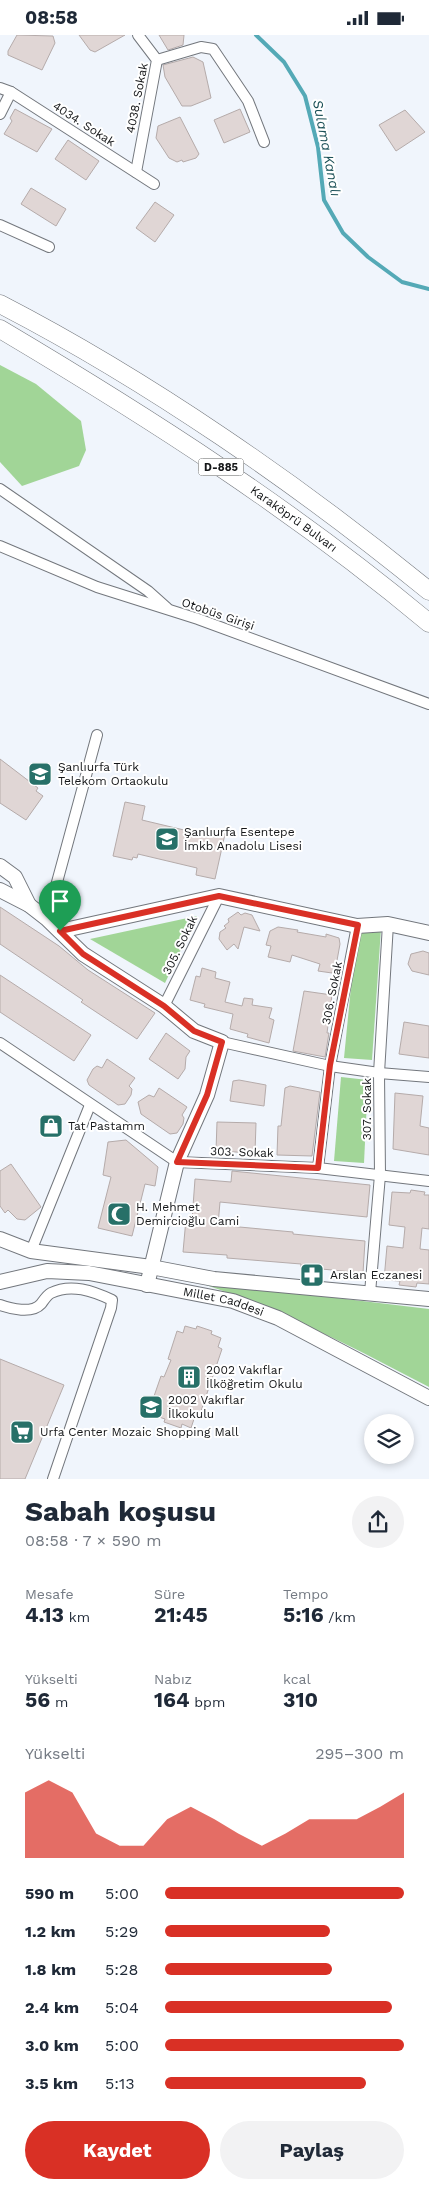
<!DOCTYPE html>
<html lang="tr">
<head>
<meta charset="utf-8">
<style>
	:root { --surface:#fff; --page:#f2f2f3; --text:#1f2937; --muted:#747a83; --accent:#d93025 }
	body { margin:0; font-family:"Work Sans",sans-serif; background:var(--page); color:var(--text); height:100vh; display:flex; flex-direction:column; font-size:19px; white-space:nowrap }
	* { box-sizing:border-box; margin:0 }
	p { font-size:16px; color:var(--muted) }
	.icon { flex:none; width:28px; height:28px; fill:none; stroke:currentColor; stroke-width:2; stroke-linecap:round; stroke-linejoin:round }
	.map { position:relative; height:1444px; overflow:hidden }
	.panel { display:flex; flex-direction:column; background:var(--surface); flex:1 }
	.panel>* { flex:none }
	.buttons { position:absolute; left:364px; top:1379px; display:grid; gap:10px }
	.buttons a { display:grid; place-items:center; width:50px; height:50px; border-radius:50%; background:var(--surface); box-shadow:0 2px 8px #0003; font-size:25px }
	.pin { position:absolute; display:grid; place-items:center; width:42px; height:42px; color:#fff; margin:-51px -21px; border-radius:50% 50% 50% 0; rotate:-45deg; box-shadow:0 0 5px #0007 }
	.pin .icon { rotate:45deg }
	.round { display:grid; place-items:center; flex:none; width:52px; height:52px; border-radius:26px; background:var(--page) }
	.head { display:flex; align-items:center; justify-content:space-between; height:85px; padding:0 25px }
	h1 { font-size:28px; font-weight:700; line-height:38px }
	.metrics { display:grid; grid-template-columns:repeat(3,1fr); gap:8px; height:85px; padding:5px 25px }
	.metrics div { display:grid; align-content:center }
	.metrics b { font-size:21px; font-weight:700 }
	.metrics small { font-size:14px; font-weight:400 }
	.metrics p { font-size:14px }
	.chart { height:140px; padding:10px 25px }
	.chart p { display:flex; justify-content:space-between }
	.chart svg { width:100%; height:90px; margin-top:5px; fill:var(--accent); opacity:.7 }
	.button { display:flex; gap:10px; margin-top:auto; padding:10px 25px }
	.button a { flex:1; height:58px; border-radius:30px; background:var(--accent); color:#fff; font-size:20px; font-weight:700; line-height:58px; text-align:center }
	.button a+a { background:var(--page); color:var(--text) }
	ul { padding:0 25px; list-style:none; font-size:16px }
	li { display:grid; grid-template-columns:80px 60px 1fr; align-items:center; height:38px }
	li i { height:12px; border-radius:6px; background:var(--accent) }
	.status { display:flex; justify-content:space-between; align-items:center; height:35px; padding:0 25px; background:var(--surface); direction:ltr }
	.status svg { height:14px; fill:currentColor }
	.map>svg:first-child { display:block }
	.green { fill:#a1d597 }
	.lines { fill:none; stroke-linecap:round; stroke-linejoin:round }
	.stream { stroke:#54a9b6; stroke-width:4 }
	.building { fill:#e0d6d5; stroke:#b5abaa }
	.street-casing { stroke:#73777d; stroke-width:12 }
	.secondary-casing { stroke:#73777d; stroke-width:16 }
	.highway-casing { stroke:#73777d; stroke-width:19 }
	.street { stroke:#fff; stroke-width:10 }
	.secondary { stroke:#fff; stroke-width:14 }
	.highway { stroke:#fff; stroke-width:18 }
	.route-casing { stroke:#fff; stroke-width:10 }
	.route { stroke:#d93025; stroke-width:6 }
	.labels { text-anchor:middle; dominant-baseline:central; stroke-width:4; stroke-linejoin:round; paint-order:stroke }
	.shield { fill:#fff; stroke:#5a5c5d; stroke-width:1 }
	.shield-label { font-size:11px; font-weight:bold; fill:#141618 }
	.street-label { font-size:12px; fill:#141618; stroke:#fff }
	.poi-label { font-size:12px; fill:#141618; stroke:#fff; text-anchor:start }
	.water-label { font-size:14px; font-style:italic; fill:#1c5158; stroke:#fff }
</style>
</head>
<body>
<div class="status"><b>08:58</b><svg viewBox="0 0 49 12"><path d="M0 12V9h3v3zM5 12V6h3v6zM10 12V3h3v9zM15 12V0h3v12zM26 1h20v11H26zM47 4h2v5h-2z"/></svg></div>
<div class="map">
<svg width="429" height="1444" viewBox="0 0 429 1444">
	<rect width="100%" height="100%" fill="#f0f5fc"/>
	<!-- green -->
	<g class="green">
		<polygon points="0,330 36,349 81,386 86,415 79,431 22,451 0,427"/>
		<polygon points="197,881 165,948 90,904"/>
		<polygon points="357,891 381,894 372,1025 344,1023"/>
		<polygon points="341,1042 368,1045 364,1128 334,1126"/>
		<path d="M184,1243L254,1253L429,1274V1352C349,1310 270,1269 184,1243Z"/>
	</g>
	<g class="lines">
		<!-- stream -->
		<polyline class="stream" points="256,0 284,27 305,61 318,112 324,165 343,198 368,222 402,247 429,254"/>
	</g>
	<!-- building -->
	<g class="building">
		<polygon points="17,0 53,1 55,8 42,35 8,20 8,16"/>
		<polygon points="79,0 125,0 95,17 90,15"/>
		<polygon points="159,0 184,0 183,10 168,15"/>
		<polygon points="193,22 203,27 211,63 191,71 182,71 165,42 163,30"/>
		<polygon points="15,74 52,94 37,117 4,99 12,86 10,83"/>
		<polygon points="240,74 250,97 224,108 214,85"/>
		<polygon points="405,75 425,97 396,116 379,90"/>
		<polygon points="180,82 199,119 196,123 183,127 182,125 177,127 169,123 156,103 158,91"/>
		<polygon points="68,105 99,126 86,145 55,124"/>
		<polygon points="31,153 66,174 56,191 21,169"/>
		<polygon points="155,167 174,180 155,207 136,193"/>
		<polygon points="0,724 38,753 36,756 43,761 26,785 0,768"/>
		<polygon points="125,767 145,771 142,785 205,800 206,796 225,799 215,844 196,840 197,833 138,819 137,823 133,822 132,825 113,821"/>
		<polygon points="0,872 59,911 88,935 155,978 137,1004 81,967 83,965 0,909"/>
		<polygon points="238,877 241,880 245,878 252,880 260,896 244,892 238,914 234,909 227,915 219,904 220,897 226,893 224,891 229,887 228,884"/>
		<polygon points="278,892 298,895 297,897 326,902 326,899 339,903 340,909 336,931 334,931 332,938 318,936 320,929 292,920 290,927 268,922 271,911 266,910 270,896"/>
		<polygon points="423,916 429,918 429,940 412,936 408,929 411,919"/>
		<polygon points="202,933 216,937 215,943 230,947 225,967 242,971 244,963 253,964 252,970 272,973 269,983 274,985 269,1008 247,1002 248,999 230,994 233,979 204,972 205,969 190,965 196,941 200,942"/>
		<polygon points="0,940 91,1000 74,1026 0,977"/>
		<polygon points="304,956 332,960 327,998 329,998 325,1022 293,1016"/>
		<polygon points="404,987 429,991 429,1023 399,1019"/>
		<polygon points="166,998 190,1016 186,1022 185,1034 178,1044 149,1024"/>
		<polygon points="107,1024 135,1043 129,1051 132,1054 131,1060 125,1069 118,1070 89,1050 87,1045 93,1034 97,1031 102,1033"/>
		<polygon points="239,1045 266,1050 264,1071 230,1066 233,1046"/>
		<polygon points="290,1051 320,1057 312,1121 277,1120 278,1091 281,1091 285,1053"/>
		<polygon points="159,1053 187,1072 182,1080 184,1083 183,1089 177,1098 170,1099 141,1079 138,1067 149,1060 154,1062"/>
		<polygon points="395,1058 423,1061 420,1091 429,1093 429,1120 393,1114"/>
		<polygon points="217,1087 256,1088 255,1118 216,1116"/>
		<polygon points="126,1105 158,1132 155,1151 145,1149 132,1201 98,1193 111,1142 103,1140 108,1107"/>
		<polygon points="11,1129 41,1172 25,1185 17,1184 8,1175 5,1178 0,1171 0,1136"/>
		<polygon points="232,1136 370,1150 367,1182 220,1167 218,1190 293,1197 293,1199 365,1206 363,1238 301,1232 301,1229 227,1223 227,1220 183,1217 186,1184 192,1185 195,1144 231,1147"/>
		<polygon points="411,1155 425,1157 424,1160 429,1160 429,1194 422,1193 420,1214 429,1215 429,1249 417,1248 416,1252 399,1250 400,1246 384,1245 387,1211 403,1213 405,1192 389,1190 392,1157 410,1158"/>
		<polygon points="185,1291 196,1294 197,1291 212,1296 211,1299 221,1303 218,1312 222,1314 199,1382 195,1381 191,1393 182,1389 181,1393 164,1387 165,1384 153,1380 157,1369 152,1367 161,1341 164,1342 171,1325 168,1324 177,1296 183,1298"/>
		<polygon points="0,1324 64,1350 25,1444 0,1444"/>
	</g>
	<g class="lines">
		<!-- street casing -->
		<g class="street-casing">
			<g id="street">
				<polyline points="157,25 201,12 213,14 248,66 264,107"/>
				<polyline points="0,53 11,57 154,149"/>
				<polyline points="0,79 11,57"/>
				<polyline points="136,137 157,25 138,0"/>
				<polyline points="0,190 49,212"/>
				<polyline points="0,454 148,556 167,573"/>
				<polyline points="0,511 97,552 198,584 429,669"/>
				<polyline points="47,884 97,700"/>
				<polyline points="164,971 219,861"/>
				<polyline points="222,1007 330,1031 379,1038 429,1042"/>
				<polyline points="0,1008 177,1127 318,1133 429,1146"/>
				<polyline points="318,1133 330,1031 357,891"/>
				<polyline points="31,1216 90,1070"/>
				<polyline points="370,1258 380,1140 379,1038 388,889"/>
				<path d="M0,1270C11,1274 32,1279 41,1269C44,1265 47,1260 51,1258C71,1248 93,1256 112,1265L111,1273L53,1444"/>
			</g>
		</g>
		<!-- secondary casing -->
		<g class="secondary-casing">
			<g id="secondary">
				<polyline points="0,831 15,842 29,870"/>
				<polyline points="0,855 29,870 47,884 83,919 164,971 194,996 222,1007 207,1060 177,1127 147,1250"/>
				<polyline points="60,896 219,861 357,891 388,889 429,898"/>
				<polyline points="0,1204 31,1216 151,1232 214,1244 429,1264"/>
				<path id="s1" d="M0,1247L47,1236L89,1238L233,1266L278,1283L429,1363"/>
			</g>
		</g>
		<!-- highway casing -->
		<g class="highway-casing">
			<g id="highway">
				<path d="M0,269C149,346 299,450 429,556"/>
				<path id="s2" d="M0,294C150,383 295,476 429,588"/>
			</g>
		</g>
		<!-- street -->
		<use href="#street" class="street"/>
		<!-- secondary -->
		<use href="#secondary" class="secondary"/>
		<!-- highway -->
		<use href="#highway" class="highway"/>
	</g>
	<g class="lines">
		<!-- route casing -->
		<g class="route-casing">
			<polygon id="route" points="219,861 358,890 330,1030 318,1133 177,1127 207,1060 222,1007 194,996 164,971 83,919 60,896"/>
		</g>
		<!-- route -->
		<use href="#route" class="route"/>
	</g>
	<!-- icons -->
	<defs>
		<g id="school-square" transform="scale(1.25)"><rect x="-9" y="-9" width="18" height="18" rx="4" fill="#277068" stroke="#fff"/><path d="M0-5L7-2L0 1L-7-2ZM-4 1L0 2.5L4 1V4Q0 6-4 4Z" fill="#fff"/></g>
		<g id="shop-square" transform="scale(1.25)"><rect x="-9" y="-9" width="18" height="18" rx="4" fill="#277068" stroke="#fff"/><path d="M-5-2.5h2.3a2.7 3.5 0 0 1 5.4 0H5L5.5 6h-11ZM-1.5-2.5h3a1.5 2.3 0 0 0-3 0Z" fill="#fff"/></g>
		<g id="mosque-square" transform="scale(1.25)"><rect x="-9" y="-9" width="18" height="18" rx="4" fill="#277068" stroke="#fff"/><path d="M3.5-4.9A6 6 0 1 0 3.5 4.9A5 5 0 1 1 3.5-4.9Z" fill="#fff"/></g>
		<g id="pharmacy-square" transform="scale(1.25)"><rect x="-9" y="-9" width="18" height="18" rx="4" fill="#277068" stroke="#fff"/><path d="M-2-6h4v4h4v4h-4v4h-4v-4h-4v-4h4Z" fill="#fff"/></g>
		<g id="building-square" transform="scale(1.25)"><rect x="-9" y="-9" width="18" height="18" rx="4" fill="#277068" stroke="#fff"/><path d="M-4-6H4V6H1V3H-1V6H-4ZM-2.5-4.3h1.7v1.8h-1.7ZM.8-4.3h1.7v1.8H.8ZM-2.5-1h1.7V.8h-1.7ZM.8-1h1.7V.8H.8Z" fill="#fff"/></g>
		<g id="supermarket-square" transform="scale(1.25)"><rect x="-9" y="-9" width="18" height="18" rx="4" fill="#277068" stroke="#fff"/><path d="M-6-5.5h2.5l.6 2H6L4.5 2H-2.5L-4.4-4H-6ZM-1.5 3.2a1.3 1.3 0 1 0 .1 0ZM3 3.2a1.3 1.3 0 1 0 .1 0Z" fill="#fff"/></g>
	</defs>
	<g fill-rule="evenodd">
		<use href="#school-square" x="40" y="739"/>
		<use href="#school-square" x="167" y="804"/>
		<use href="#shop-square" x="51" y="1091"/>
		<use href="#mosque-square" x="119" y="1179"/>
		<use href="#pharmacy-square" x="312" y="1240"/>
		<use href="#building-square" x="189" y="1342"/>
		<use href="#school-square" x="151" y="1372"/>
		<use href="#supermarket-square" x="22" y="1397"/>
	</g>
	<g class="labels">
		<!-- shield labels -->
		<rect class="shield" x="198.5" y="423.5" width="45" height="17" rx="4"/>
		<g class="shield-label">
			<text x="221" y="432">D-885</text>
		</g>
		<!-- street labels -->
		<g class="street-label">
			<text transform="translate(137 63) rotate(-79)">4038. Sokak</text>
			<text transform="translate(84 89) rotate(33)">4034. Sokak</text>
			<text stroke="none"><textPath href="#s2" startOffset="350">Karaköprü Bulvarı</textPath></text>
			<text transform="translate(218 579) rotate(19)">Otobüs Girişi</text>
			<text transform="translate(180 910) rotate(-64)">305. Sokak</text>
			<text transform="translate(332 958) rotate(-79)">306. Sokak</text>
			<text transform="translate(367 1074) rotate(-90)">307. Sokak</text>
			<text transform="translate(242 1117) rotate(2)">303. Sokak</text>
			<text stroke="none"><textPath href="#s1" startOffset="228">Millet Caddesi</textPath></text>
		</g>
		<!-- poi labels -->
		<g class="poi-label">
			<text x="58" y="732">Şanlıurfa Türk<tspan x="58" dy="14">Telekom Ortaokulu</tspan></text>
			<text x="184" y="797">Şanlıurfa Esentepe<tspan x="184" dy="14">İmkb Anadolu Lisesi</tspan></text>
			<text x="68" y="1091">Tat Pastamm</text>
			<text x="136" y="1172">H. Mehmet<tspan x="136" dy="14">Demircioğlu Cami</tspan></text>
			<text x="330" y="1240">Arslan Eczanesi</text>
			<text x="206" y="1335">2002 Vakıflar<tspan x="206" dy="14">İlköğretim Okulu</tspan></text>
			<text x="168" y="1365">2002 Vakıflar<tspan x="168" dy="14">İlkokulu</tspan></text>
			<text x="40" y="1397">Urfa Center Mozaic Shopping Mall</text>
		</g>
		<!-- water labels -->
		<g class="water-label">
			<text transform="translate(327 113) rotate(79)">Sulama Kanalı</text>
		</g>
	</g>
</svg>
<div class="buttons">
<a><svg class="icon" aria-label="layers" viewBox="0 0 24 24"><path d="M12 4l9 5-9 5-9-5zM3 14l9 5 9-5"/></svg></a>
</div>
<div class="pin" style="left:60px;top:896px;background:#1e9e55"><svg class="icon" aria-label="arrive" viewBox="0 0 24 24"><path d="M6 21V4h12l-3 4 3 4H6"/></svg></div>
</div>
<section class="panel">
<div class="head"><div><h1>Sabah koşusu</h1><p>08:58 · 7 × 590 m</p></div><a class="round"><svg class="icon" aria-label="share" viewBox="0 0 24 24"><path d="M12 15V3M7 8l5-5 5 5M5 13v7h14v-7"/></svg></a></div>
<div class="metrics">
<div><p>Mesafe</p><b>4.13<small> km</small></b></div>
<div><p>Süre</p><b>21:45</b></div>
<div><p>Tempo</p><b>5:16<small> /km</small></b></div>
</div>
<div class="metrics">
<div><p>Yükselti</p><b>56<small> m</small></b></div>
<div><p>Nabız</p><b>164<small> bpm</small></b></div>
<div><p>kcal</p><b>310</b></div>
</div>
<div class="chart"><p><span>Yükselti</span>295–300 m</p>
<svg viewBox="0 0 160 44" preserveAspectRatio="none"><path d="M0 44V12L10 6L20 12L30 32L40 38L50 38L60 25L70 19L80 25L90 32L100 38L110 32L120 25L130 25L140 25L150 19L160 12V44z"/></svg>
</div>
<ul>
<li><b>590 m</b>5:00<i style="width:100%"></i></li>
<li><b>1.2 km</b>5:29<i style="width:69%"></i></li>
<li><b>1.8 km</b>5:28<i style="width:70%"></i></li>
<li><b>2.4 km</b>5:04<i style="width:95%"></i></li>
<li><b>3.0 km</b>5:00<i style="width:100%"></i></li>
<li><b>3.5 km</b>5:13<i style="width:84%"></i></li>
</ul>
<div class="button"><a>Kaydet</a><a>Paylaş</a></div>
</section>
</body>
</html>
